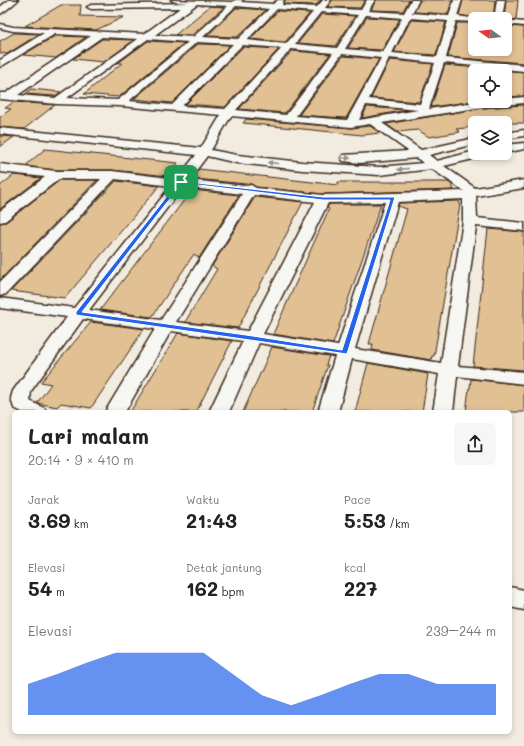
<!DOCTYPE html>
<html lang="id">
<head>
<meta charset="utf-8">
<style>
	:root { --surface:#fff; --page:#f6f6f6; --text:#222; --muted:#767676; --accent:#2563eb }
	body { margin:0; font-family:Mali,sans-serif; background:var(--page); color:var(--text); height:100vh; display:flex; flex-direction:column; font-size:15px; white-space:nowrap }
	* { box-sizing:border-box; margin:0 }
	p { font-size:13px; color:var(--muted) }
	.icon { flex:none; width:22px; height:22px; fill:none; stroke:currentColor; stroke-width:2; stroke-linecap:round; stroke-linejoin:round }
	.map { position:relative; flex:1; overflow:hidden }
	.panel { position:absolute; left:12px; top:410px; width:500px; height:324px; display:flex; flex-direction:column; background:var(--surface); border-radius:6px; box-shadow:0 2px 6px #0003 }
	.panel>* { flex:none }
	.needle { width:26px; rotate:284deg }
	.buttons { position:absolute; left:468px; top:12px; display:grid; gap:8px }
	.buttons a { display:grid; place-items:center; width:44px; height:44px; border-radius:6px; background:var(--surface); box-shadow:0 2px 6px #0003; font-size:20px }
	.pin { position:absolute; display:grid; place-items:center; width:34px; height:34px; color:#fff; margin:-17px; border-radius:8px; box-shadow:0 2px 6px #0006 }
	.round { display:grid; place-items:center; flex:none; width:42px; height:42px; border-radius:6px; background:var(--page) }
	.summary { display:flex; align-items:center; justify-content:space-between; height:68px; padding:0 16px }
	h1 { font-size:22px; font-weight:700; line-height:30px }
	.figures { display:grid; grid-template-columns:repeat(3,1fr); gap:6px; height:68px; padding:4px 16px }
	.figures div { display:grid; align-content:center }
	.figures b { font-size:20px; font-weight:700 }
	.figures small { font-size:11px; font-weight:400 }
	.figures p { font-size:11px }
	.chart { height:112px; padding:8px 16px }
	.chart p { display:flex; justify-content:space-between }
	.chart svg { width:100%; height:72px; margin-top:4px; fill:var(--accent); opacity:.7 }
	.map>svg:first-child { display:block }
	.building { fill:#e1c093; stroke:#3b2a1e }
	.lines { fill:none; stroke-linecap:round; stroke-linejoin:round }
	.street-casing { stroke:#3b2a1e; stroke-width:3 }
	.street { fill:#f6f6f2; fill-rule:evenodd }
	.oneway { fill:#989088 }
	.route { fill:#2563eb; stroke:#fff; fill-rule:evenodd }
</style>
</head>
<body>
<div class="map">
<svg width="524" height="746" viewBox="0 0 524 746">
	<rect width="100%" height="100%" fill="#f2ebdf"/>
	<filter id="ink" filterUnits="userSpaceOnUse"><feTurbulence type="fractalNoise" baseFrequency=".025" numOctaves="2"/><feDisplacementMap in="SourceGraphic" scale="8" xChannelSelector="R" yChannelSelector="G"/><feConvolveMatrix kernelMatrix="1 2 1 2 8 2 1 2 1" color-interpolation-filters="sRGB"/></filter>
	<g filter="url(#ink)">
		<!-- building -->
		<g class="building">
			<polygon points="285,0 321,0 316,5 284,4"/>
			<polygon points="332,0 365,0 360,8 328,7"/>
			<polygon points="376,0 409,0 403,11 371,10"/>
			<polygon points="420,0 452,0 448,14 414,12"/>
			<polygon points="463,0 495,0 493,19 479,19 459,15"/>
			<polygon points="506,0 518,0 516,20 504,19"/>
			<polygon points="61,5 81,5 80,16 124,17 96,30 25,26"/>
			<polygon points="210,6 224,7 192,35 175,35"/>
			<polygon points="236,8 266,10 237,37 207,36"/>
			<polygon points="278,11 310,13 285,42 250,39"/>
			<polygon points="322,14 355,16 336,46 298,43"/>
			<polygon points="367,17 400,19 382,50 348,48"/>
			<polygon points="411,20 446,22 436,55 394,52"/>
			<polygon points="457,23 475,23 475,49 505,49 505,26 524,27 524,63 448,57"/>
			<polygon points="14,33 39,34 7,54 0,53 0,41"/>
			<polygon points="55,36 86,37 56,58 23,55"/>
			<polygon points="102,39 134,40 104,62 73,59"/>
			<polygon points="148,41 184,43 119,97 84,94 122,63 118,63"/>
			<polygon points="198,44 230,45 172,103 134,99"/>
			<polygon points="243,47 279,49 225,107 186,104"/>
			<polygon points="292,51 330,54 285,113 239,109"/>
			<polygon points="343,56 379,59 346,118 299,115"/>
			<polygon points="390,60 433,64 419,102 371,98"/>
			<polygon points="445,65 524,72 524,96 505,97 505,71 475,71 475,101 431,107"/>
			<polygon points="31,89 61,92 55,96 25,94"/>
			<polygon points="14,102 55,105 24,129 0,127 0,117 11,109 5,108"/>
			<polygon points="524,105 524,123 475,123 475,127 456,129 460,132 429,137 418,130 397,132 386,124 483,108"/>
			<polygon points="367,107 407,110 362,118"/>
			<polygon points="246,119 351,128 370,126 380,133 362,135 243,123"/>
			<polygon points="0,136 14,137 0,147"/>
			<polygon points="45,149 178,163 168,176 112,170 56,170 25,166"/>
			<polygon points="199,169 338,185 338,182 448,182 452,185 454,190 323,194 256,187 251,184 246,184 196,179 193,177"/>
			<polygon points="14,175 41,178 0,209 0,186"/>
			<polygon points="60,180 97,180 0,280 0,223 6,222"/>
			<polygon points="116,181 159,186 65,298 11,291"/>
			<polygon points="192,190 239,195 199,258 194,254 152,317 100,310"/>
			<polygon points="255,197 303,202 238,328 185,322 217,269 212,266"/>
			<polygon points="459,201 460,204 434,356 432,356 431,360 372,350 373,344 369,344 407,209 398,206 399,203"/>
			<polygon points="329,204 381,204 333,344 273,334 329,209 327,208"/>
			<polygon points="488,229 524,232 524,370 473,366"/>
			<polygon points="91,322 144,329 91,408 61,403 57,407 37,403 51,384 41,382"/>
			<polygon points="178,333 232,341 196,412 130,412"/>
			<polygon points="272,347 329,356 326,365 328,365 312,412 243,412"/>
			<polygon points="368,363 428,374 422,412 355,412"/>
			<polygon points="471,379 524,385 524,412 466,412 469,388 470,388"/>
		</g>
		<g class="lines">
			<!-- street casing -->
			<g class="street-casing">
				<g id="street">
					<path d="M9,0H18C15,3 3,13 0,14V7Z"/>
					<path d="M171,0L233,2L235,0H243L241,2L273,4L278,0H284L282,5L317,7L323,0H331L325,8L361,10L367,0H375L368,11L404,13L411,0H419L412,13L449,16L454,0H462L457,16L478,19H475V22L456,21L446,58L524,65V71L444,63L429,109L482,101H505V99L524,97V103L483,107L382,123L421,150L475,138V144L429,155L437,161L475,151V153H488L486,156L444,166L475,188L524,180V188L476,196L477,218L524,223V231L476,226L458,366L524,372V384L457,376L453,412H433L439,374L352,359L338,412H318L335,356L259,343L229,412H209L243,341L171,331L125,412H105L155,329L83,319L31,391L30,401L44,408L47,412H22L14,408L11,398L13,391L67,317L0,308V298L74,308L171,186L115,179L6,294L0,296V282L101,179H59L5,221L0,222V211L45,177L0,172V164L56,171H112L177,179L196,155L0,134V128L201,148L221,115L120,106L57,104L0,99V93H6L91,36L55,34L0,67V60L44,33L13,31L0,28V24L13,27L144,34L180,8L91,9L87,7L91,5L188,3L175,2ZM197,4L228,6L193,37L155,35ZM236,6L269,9L238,39L203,37ZM277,9L313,12L286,44L247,40ZM321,12L358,15L337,48L295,44ZM366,15L402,18L383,52L345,49ZM410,18L448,21L437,57L392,53ZM102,37L138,39L55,98L18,95ZM148,39L188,42L118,100L67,98ZM197,42L233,44L172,105L129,101ZM242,45L282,48L225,109L182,106ZM291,49L333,53L286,115L236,110ZM342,54L381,58L347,120L296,116ZM389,58L435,63L420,104L369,99ZM366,105L418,110L359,120ZM231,116L351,127L370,124L408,151L343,155L341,158L343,161L360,163L417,158L423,163L379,167L302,162L237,155L211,150ZM207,156L237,163L302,170L379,175L432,169L464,191L323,195L256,188L251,185L246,186L189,180ZM183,187L242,194L161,320L89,310ZM254,195L315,202L248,331L176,322ZM463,199V221L441,363L355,349L398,202ZM385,202L338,346L263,334L328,203Z"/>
					<polygon points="497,0 505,0 502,19 494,19"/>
					<polygon points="505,20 524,22 524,26 505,24"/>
					<polygon points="524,130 524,136 505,139 505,133"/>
					<polygon points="524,143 524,149 505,153 505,145"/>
					<polygon points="510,587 524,590 524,610 510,607"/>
				</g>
			</g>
			<!-- street -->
			<use href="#street" class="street"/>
		</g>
		<!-- one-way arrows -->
		<defs><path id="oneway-solid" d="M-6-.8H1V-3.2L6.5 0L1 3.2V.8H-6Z"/></defs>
		<g class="oneway">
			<use href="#oneway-solid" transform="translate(345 158) rotate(3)"/>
			<use href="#oneway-solid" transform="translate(273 163) rotate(-174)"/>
			<use href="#oneway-solid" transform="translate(403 169) rotate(174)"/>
		</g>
	</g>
	<!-- route -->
	<path class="route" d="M179,181L323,197H395L347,354L76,315V312ZM182,183L323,200H390L342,350L253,336L82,312Z"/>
</svg>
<div class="buttons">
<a><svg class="needle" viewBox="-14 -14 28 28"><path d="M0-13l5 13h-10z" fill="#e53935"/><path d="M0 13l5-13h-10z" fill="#767676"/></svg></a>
<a><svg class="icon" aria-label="locate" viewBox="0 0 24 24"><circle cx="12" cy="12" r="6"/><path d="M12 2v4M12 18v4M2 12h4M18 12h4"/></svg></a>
<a><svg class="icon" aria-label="layers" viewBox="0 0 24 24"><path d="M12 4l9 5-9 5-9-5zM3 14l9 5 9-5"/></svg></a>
</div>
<div class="pin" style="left:181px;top:182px;background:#1e9e55"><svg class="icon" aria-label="arrive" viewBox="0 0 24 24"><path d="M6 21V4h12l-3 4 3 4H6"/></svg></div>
<section class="panel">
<div class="summary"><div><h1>Lari malam</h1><p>20:14 · 9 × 410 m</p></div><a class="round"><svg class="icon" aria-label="share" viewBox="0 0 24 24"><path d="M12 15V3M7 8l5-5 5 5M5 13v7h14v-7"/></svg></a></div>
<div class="figures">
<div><p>Jarak</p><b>3.69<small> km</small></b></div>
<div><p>Waktu</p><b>21:43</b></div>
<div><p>Pace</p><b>5:53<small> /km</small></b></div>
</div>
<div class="figures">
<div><p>Elevasi</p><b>54<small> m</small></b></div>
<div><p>Detak jantung</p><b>162<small> bpm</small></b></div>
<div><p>kcal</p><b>227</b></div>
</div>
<div class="chart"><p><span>Elevasi</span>239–244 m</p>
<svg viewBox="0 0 160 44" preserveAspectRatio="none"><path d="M0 44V25L10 19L20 12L30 6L40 6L50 6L60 6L70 19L80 32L90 38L100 32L110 25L120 19L130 19L140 25L150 25L160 25V44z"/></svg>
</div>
</section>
</div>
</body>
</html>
